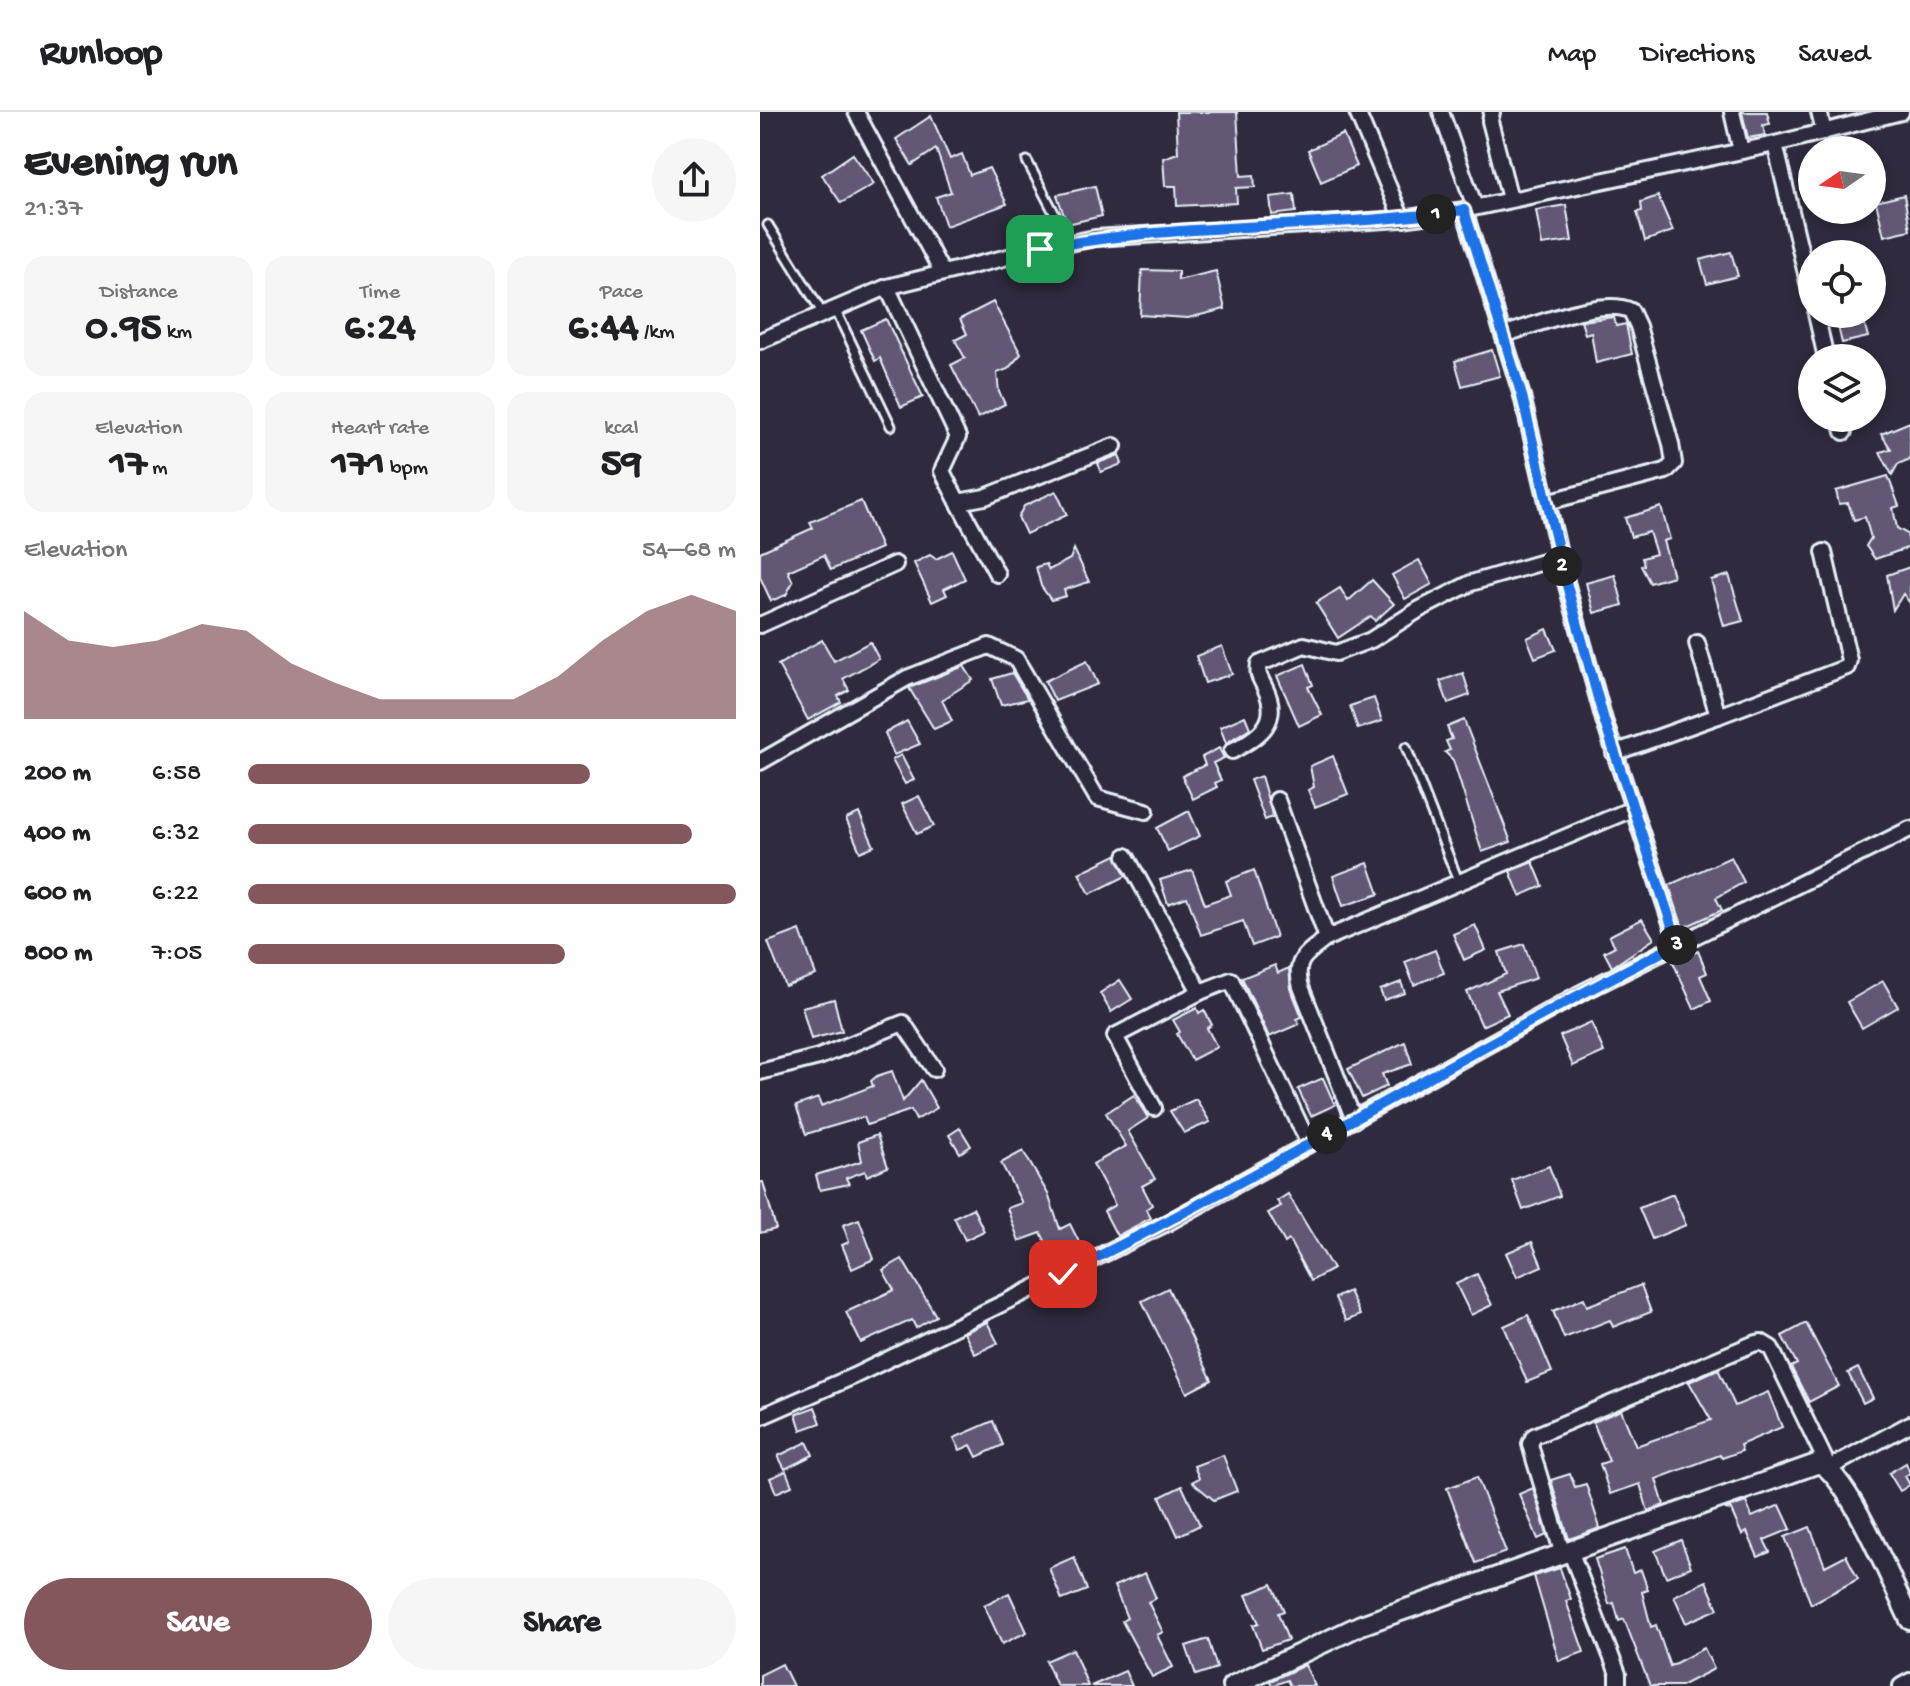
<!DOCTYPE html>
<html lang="en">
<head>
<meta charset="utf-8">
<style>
	:root { --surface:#fff; --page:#f6f6f6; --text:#202124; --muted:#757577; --line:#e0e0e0; --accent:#84575d }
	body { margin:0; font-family:"Gochi Hand",sans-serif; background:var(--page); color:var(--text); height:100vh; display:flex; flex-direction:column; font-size:30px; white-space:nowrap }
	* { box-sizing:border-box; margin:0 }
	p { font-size:26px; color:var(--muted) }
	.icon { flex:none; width:44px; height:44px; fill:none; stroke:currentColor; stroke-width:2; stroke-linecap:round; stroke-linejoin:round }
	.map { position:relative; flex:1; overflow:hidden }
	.details { display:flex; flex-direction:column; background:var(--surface); width:760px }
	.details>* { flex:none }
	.needle { width:52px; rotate:257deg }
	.fabs { position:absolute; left:1038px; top:24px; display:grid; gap:16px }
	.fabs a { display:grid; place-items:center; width:88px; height:88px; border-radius:50%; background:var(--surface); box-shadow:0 4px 12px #0003; font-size:40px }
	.pin { position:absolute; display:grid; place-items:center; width:68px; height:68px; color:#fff; margin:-34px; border-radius:16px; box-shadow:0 4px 12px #0006 }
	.km { position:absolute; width:40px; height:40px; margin:-20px; border-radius:50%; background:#222; color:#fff; font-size:22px; line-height:40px; text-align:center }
	.round { display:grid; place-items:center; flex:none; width:84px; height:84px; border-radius:42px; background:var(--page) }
	.overview { display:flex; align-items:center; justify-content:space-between; height:136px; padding:0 24px }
	h1 { font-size:44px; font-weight:700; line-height:60px }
	.metrics { display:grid; grid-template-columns:repeat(3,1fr); gap:12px; height:136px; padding:8px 24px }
	.metrics div { display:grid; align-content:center; border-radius:20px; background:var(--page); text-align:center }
	.metrics b { font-size:40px; font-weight:700 }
	.metrics small { font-size:22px; font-weight:400 }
	.metrics p { font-size:22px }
	.chart { height:224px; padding:16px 24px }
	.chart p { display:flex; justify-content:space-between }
	.chart svg { width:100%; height:144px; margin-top:8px; fill:var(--accent); opacity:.7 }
	.cta { display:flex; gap:16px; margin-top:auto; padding:16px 24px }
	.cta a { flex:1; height:92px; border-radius:48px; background:var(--accent); color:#fff; font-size:32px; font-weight:700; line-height:92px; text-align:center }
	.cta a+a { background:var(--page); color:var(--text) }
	ul { padding:0 24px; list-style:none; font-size:26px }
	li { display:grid; grid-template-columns:128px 96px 1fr; align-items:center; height:60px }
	li i { height:20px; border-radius:10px; background:var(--accent) }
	header { display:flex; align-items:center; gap:48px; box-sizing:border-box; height:112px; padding:0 40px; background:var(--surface); border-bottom:2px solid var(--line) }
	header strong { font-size:38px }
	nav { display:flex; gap:44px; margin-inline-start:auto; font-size:28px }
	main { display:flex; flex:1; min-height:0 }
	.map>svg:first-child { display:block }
	.building { fill:#625876; stroke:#e8f1f8; stroke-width:2 }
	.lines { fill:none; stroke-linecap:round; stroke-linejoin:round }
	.service-casing { stroke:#e8f1f8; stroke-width:13 }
	.minor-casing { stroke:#e8f1f8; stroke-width:20 }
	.tertiary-casing { stroke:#e8f1f8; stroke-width:24 }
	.service { stroke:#2f2a3d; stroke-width:7 }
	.minor { stroke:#2f2a3d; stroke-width:14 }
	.tertiary { stroke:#2f2a3d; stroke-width:18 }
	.route-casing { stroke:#fff; stroke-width:16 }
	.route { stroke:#1a73e8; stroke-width:10 }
</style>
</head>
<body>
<header>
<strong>Runloop</strong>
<nav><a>Map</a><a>Directions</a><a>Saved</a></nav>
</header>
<main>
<section class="details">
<div class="overview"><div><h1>Evening run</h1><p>21:37</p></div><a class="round"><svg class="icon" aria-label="share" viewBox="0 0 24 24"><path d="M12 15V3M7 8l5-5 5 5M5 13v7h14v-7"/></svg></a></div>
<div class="metrics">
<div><p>Distance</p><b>0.95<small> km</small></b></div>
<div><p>Time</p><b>6:24</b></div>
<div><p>Pace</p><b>6:44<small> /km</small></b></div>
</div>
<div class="metrics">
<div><p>Elevation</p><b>17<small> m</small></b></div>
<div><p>Heart rate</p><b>171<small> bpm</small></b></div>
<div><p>kcal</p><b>59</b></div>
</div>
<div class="chart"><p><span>Elevation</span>54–68 m</p>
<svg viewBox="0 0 160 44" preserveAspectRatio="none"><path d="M0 44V11L10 20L20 22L30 20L40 15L50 17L60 27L70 33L80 38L90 38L100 38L110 38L120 31L130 20L140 11L150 6L160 11V44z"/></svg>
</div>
<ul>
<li><b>200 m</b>6:58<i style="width:70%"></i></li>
<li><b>400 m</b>6:32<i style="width:91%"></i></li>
<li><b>600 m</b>6:22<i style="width:100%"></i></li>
<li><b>800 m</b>7:05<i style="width:65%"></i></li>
</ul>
<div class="cta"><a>Save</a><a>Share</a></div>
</section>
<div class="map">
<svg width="1150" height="1574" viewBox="0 0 1150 1574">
	<rect width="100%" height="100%" fill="#2f2a3d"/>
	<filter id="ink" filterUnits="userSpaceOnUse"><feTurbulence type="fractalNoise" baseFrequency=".0125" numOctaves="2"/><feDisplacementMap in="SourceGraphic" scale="16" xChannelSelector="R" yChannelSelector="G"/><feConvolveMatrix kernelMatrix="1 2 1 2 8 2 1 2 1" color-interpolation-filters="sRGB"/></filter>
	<g filter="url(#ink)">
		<!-- building -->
		<g class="building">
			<polygon points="416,0 477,0 481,64 494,63 495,75 476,76 477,91 417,94 416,74 405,74 403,46 418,41"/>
			<polygon points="982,0 1007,0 1010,12 1003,13 1005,23 988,26"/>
			<polygon points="171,4 190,47 202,42 210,63 229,56 247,92 186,114 176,85 191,80 176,37 152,53 136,27"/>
			<polygon points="583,22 597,54 561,70 548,38"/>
			<polygon points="93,42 114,72 81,91 62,63"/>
			<polygon points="335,74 342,104 307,112 297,83"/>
			<polygon points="534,82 536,100 512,103 510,85"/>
			<polygon points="1144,83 1150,118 1124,124 1116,90"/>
			<polygon points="898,84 913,119 885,129 877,100 882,99 881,90"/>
			<polygon points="806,93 812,129 782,133 776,98"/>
			<polygon points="971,140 978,164 947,172 940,148"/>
			<polygon points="382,158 418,159 418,168 456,159 465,197 428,206 380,203"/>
			<polygon points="233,190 261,242 248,257 237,261 239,280 245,292 218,306 191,253 205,246 195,228 207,222 200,207"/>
			<polygon points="1075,202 1102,202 1108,225 1082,231"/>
			<polygon points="854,205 856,214 866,212 872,242 836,251 831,220 825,222 821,209"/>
			<polygon points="126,207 163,285 141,295 120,246 115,249 101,218"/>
			<polygon points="732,238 740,264 702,274 695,249"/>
			<polygon points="1150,310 1150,347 1138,352 1132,363 1120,340 1131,337 1121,322"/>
			<polygon points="359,343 362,352 341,360 338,351"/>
			<polygon points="1128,364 1139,394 1133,396 1137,416 1147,422 1150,435 1115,447 1106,434 1111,426 1105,405 1094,408 1088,391 1079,392 1076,379"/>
			<polygon points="296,379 307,403 266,422 258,405 264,394"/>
			<polygon points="101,389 121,436 71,458 64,443 28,459 33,470 26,483 11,489 0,465 0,440 53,416 50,410"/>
			<polygon points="901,395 910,427 903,429 913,464 890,471 881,454 884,453 882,446 896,442 889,420 871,425 865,406"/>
			<polygon points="314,437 329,470 304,478 306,484 291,488 281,474 276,455 286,452 289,458 310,447"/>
			<polygon points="192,439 205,467 184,477 187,483 172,490 154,451 170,443 176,447"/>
			<polygon points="659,448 672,472 645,487 632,463"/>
			<polygon points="1150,455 1150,491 1143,482 1133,498 1127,463"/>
			<polygon points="855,463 863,493 834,501 826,471"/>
			<polygon points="969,463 983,509 964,514 951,468"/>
			<polygon points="612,468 634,492 615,509 611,504 578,526 556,491 580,476 588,489"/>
			<polygon points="787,517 796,538 775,546 767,526"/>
			<polygon points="62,528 74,549 110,530 119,547 83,567 89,578 78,584 81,590 48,608 18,553"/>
			<polygon points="462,534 472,562 445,571 436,544"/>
			<polygon points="327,549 338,572 295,589 285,569"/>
			<polygon points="545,552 553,573 548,575 562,603 539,614 517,564"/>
			<polygon points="204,554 213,568 182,588 192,609 174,617 149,576"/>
			<polygon points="252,561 268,587 241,593 232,567"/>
			<polygon points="703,561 710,583 688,591 680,569"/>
			<polygon points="614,586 622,609 598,617 590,594"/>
			<polygon points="485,604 490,616 466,631 460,615"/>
			<polygon points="704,608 751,730 722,740 693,648 685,640 690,638 686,629 692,627 687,615"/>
			<polygon points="147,609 160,632 134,643 125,621"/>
			<polygon points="459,636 464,646 453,651 461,668 455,671 457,675 433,687 422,664 445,653 442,645"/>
			<polygon points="141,643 154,668 145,672 132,648"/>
			<polygon points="573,644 588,682 555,695 548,678 554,675 550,654"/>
			<polygon points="501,664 513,705 505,708 490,668"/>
			<polygon points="159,684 174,714 157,722 142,692"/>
			<polygon points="429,699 440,724 408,739 397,716"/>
			<polygon points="99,701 114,734 100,740 86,707"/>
			<polygon points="356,743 366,764 330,782 319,761"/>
			<polygon points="971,745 984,770 956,786 962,798 923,816 909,773"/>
			<polygon points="773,750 783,774 760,784 750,759"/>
			<polygon points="608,751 619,782 583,794 573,764"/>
			<polygon points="432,758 445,792 471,783 466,769 494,758 516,825 492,834 483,809 441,823 427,785 408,792 400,768"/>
			<polygon points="882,807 894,827 852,855 844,840 855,834 849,824"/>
			<polygon points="715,813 726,838 704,848 693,822"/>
			<polygon points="40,818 56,863 25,874 8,830"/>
			<polygon points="764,832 776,866 737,879 748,902 722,914 707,880 746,862 739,840"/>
			<polygon points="675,838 684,861 654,873 645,850"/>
			<polygon points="938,839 947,861 940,864 951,889 934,897 913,850"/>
			<polygon points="515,853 518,861 529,856 531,877 542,905 537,907 539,912 509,925 482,866"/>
			<polygon points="360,868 372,887 351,900 340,881"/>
			<polygon points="1123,869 1138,895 1102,916 1087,890"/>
			<polygon points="641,870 645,881 624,888 620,878"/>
			<polygon points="74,887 82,919 51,927 42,895"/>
			<polygon points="437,896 439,901 444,898 452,913 447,916 457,935 432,948 417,922 420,920 413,908"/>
			<polygon points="831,910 844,940 813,954 800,924"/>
			<polygon points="645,930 652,952 622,962 627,974 602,986 588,957"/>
			<polygon points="132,959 143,989 161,968 177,996 156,1008 151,998 107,1013 104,1005 46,1022 36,994 58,986 61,994 113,974 111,969 117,964"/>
			<polygon points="563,966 575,993 551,1004 538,977"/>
			<polygon points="374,983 388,1006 368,1019 395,1067 382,1074 392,1093 386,1097 391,1106 357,1124 344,1099 355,1093 333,1052 366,1034 346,1001"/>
			<polygon points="436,987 450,1010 424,1021 410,999"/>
			<polygon points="200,1016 211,1034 200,1041 189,1023"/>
			<polygon points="117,1023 128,1055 107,1064 105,1059 86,1066 89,1072 60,1078 56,1063 102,1049 98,1030"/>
			<polygon points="263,1039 288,1082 300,1117 310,1112 324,1140 298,1153 281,1121 259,1129 247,1096 262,1091 241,1051"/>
			<polygon points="789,1054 800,1084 763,1098 752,1068"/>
			<polygon points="0,1070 3,1070 16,1117 0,1121"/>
			<polygon points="528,1082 573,1157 551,1169 529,1128 525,1131 508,1101 521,1094 517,1089"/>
			<polygon points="913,1082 926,1113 892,1127 879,1096"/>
			<polygon points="213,1096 224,1119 205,1128 194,1105"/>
			<polygon points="99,1107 114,1147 92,1157 82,1133 89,1130 83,1113"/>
			<polygon points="772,1130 782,1154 757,1165 746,1141"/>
			<polygon points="142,1147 176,1204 156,1216 152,1208 101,1231 86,1200 134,1178 123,1158"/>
			<polygon points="717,1162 732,1193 711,1203 696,1172"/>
			<polygon points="881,1173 891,1200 853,1215 850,1208 804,1226 793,1199 824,1186 827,1194"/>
			<polygon points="408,1176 452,1268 427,1281 382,1189"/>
			<polygon points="589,1179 600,1203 586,1209 575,1186"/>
			<polygon points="768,1203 792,1260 767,1270 744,1214"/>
			<polygon points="227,1210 238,1231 215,1242 204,1221"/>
			<polygon points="1046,1211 1079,1274 1049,1290 1031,1255 1037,1252 1022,1224"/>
			<polygon points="1098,1256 1113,1286 1103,1291 1088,1261"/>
			<polygon points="958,1257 975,1294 1008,1280 1022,1315 980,1333 982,1339 962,1346 960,1343 896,1367 904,1393 888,1399 880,1372 850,1382 840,1352 849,1349 833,1310 861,1298 876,1334 951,1308 929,1270"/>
			<polygon points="55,1295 61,1311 41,1318 36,1302"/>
			<polygon points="233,1309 243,1333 217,1345 211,1333 200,1338 194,1326"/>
			<polygon points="47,1330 53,1343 25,1357 18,1344"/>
			<polygon points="463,1343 477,1379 454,1388 432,1370 439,1366 434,1354"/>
			<polygon points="1146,1351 1150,1361 1145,1364 1150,1373 1140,1379 1129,1361"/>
			<polygon points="26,1359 32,1374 16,1381 10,1366"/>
			<polygon points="810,1362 815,1375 826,1372 840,1416 809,1427 791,1368"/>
			<polygon points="717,1365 746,1440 716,1451 687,1376"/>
			<polygon points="422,1374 440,1413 418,1424 400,1385"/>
			<polygon points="773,1376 787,1423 778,1427 759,1382"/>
			<polygon points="986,1390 992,1405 1020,1393 1031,1417 1004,1428 1010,1440 998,1445 987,1420 982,1423 971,1398 965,1397"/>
			<polygon points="1050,1415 1065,1454 1086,1443 1098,1467 1051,1492 1025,1425"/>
			<polygon points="921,1428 931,1455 906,1465 895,1439"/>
			<polygon points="865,1437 873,1461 881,1458 888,1478 882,1480 891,1515 896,1513 910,1554 944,1536 954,1557 921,1574 890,1574 864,1507 859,1509 854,1491 849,1492 835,1447"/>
			<polygon points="314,1445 327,1478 302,1488 289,1456"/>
			<polygon points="800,1456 811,1487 806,1489 824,1540 799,1549 774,1464"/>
			<polygon points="385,1461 396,1486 388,1490 403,1520 397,1523 413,1555 392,1565 362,1509 367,1506 354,1474"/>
			<polygon points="946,1469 958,1497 926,1511 914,1484"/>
			<polygon points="512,1472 524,1499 518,1501 528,1528 502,1537 493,1513 499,1511 486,1483"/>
			<polygon points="249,1481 267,1520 242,1532 224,1493"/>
			<polygon points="448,1527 457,1556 436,1563 426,1534"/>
			<polygon points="313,1537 328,1574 297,1574 286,1549"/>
			<polygon points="22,1552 33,1574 0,1574 0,1563"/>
			<polygon points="545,1553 555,1574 530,1574 527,1568 512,1574 510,1569"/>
			<polygon points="365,1559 372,1574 331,1574"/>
		</g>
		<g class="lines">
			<!-- service casing -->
			<g class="service-casing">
				<g id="service">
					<polyline points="267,49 310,131"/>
					<polyline points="8,113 63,202"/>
					<polyline points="75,197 131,314"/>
					<polyline points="646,635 699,771"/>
				</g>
			</g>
			<!-- minor casing -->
			<g class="minor-casing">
				<g id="minor">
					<polyline points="96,0 182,160"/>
					<polyline points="597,0 642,107"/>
					<polyline points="681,0 715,95"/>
					<polyline points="732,0 730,9 750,87"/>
					<polyline points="972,0 981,39"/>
					<polyline points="1059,0 1064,20"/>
					<polyline points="1015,32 1052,187"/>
					<polyline points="704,98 762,284 806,470 844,608 918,832"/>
					<polyline points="127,175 198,325 182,359 198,390 225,385 354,334"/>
					<polyline points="1056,202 1066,246"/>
					<path d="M745,222C774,214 844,184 871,199L878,214L911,332L914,351L906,359L787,390"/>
					<polyline points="0,229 127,175 280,137 335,126 642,107 704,98 1015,32 1141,0"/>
					<polyline points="1080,306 1084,320"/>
					<polyline points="198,390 237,462"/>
					<polyline points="0,513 135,452"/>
					<polyline points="958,604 1087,555 1089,548 1064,440"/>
					<path d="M472,639C499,625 522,610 505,576C500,565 497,564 499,552L544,533L576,541L611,528L660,497L711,471L800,445"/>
					<polyline points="854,641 958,604 937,531"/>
					<polyline points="0,650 147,566 229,534 256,547 337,686 386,699"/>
					<polyline points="517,688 567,826"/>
					<polyline points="366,744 440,880 471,868 549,1032"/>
					<polyline points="0,960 59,945 143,911 174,957"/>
					<polyline points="394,996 355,924 440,880"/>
					<path d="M594,1008L541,875C533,848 546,842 567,826L872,697"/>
					<polyline points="0,1305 94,1264 407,1111 819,882 1150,717"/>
					<polyline points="811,1441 858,1562 858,1574"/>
					<polyline points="803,1443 773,1343 770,1332 774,1324 993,1232 1001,1230 1011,1236 1069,1356 1150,1312"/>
					<polyline points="1141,1574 1150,1569"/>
				</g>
			</g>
			<!-- tertiary casing -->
			<g class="tertiary-casing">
				<path id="tertiary" d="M472,1574L601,1513L1059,1351C1089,1364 1133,1474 1150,1508"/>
			</g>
			<!-- service -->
			<use href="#service" class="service"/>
			<!-- minor -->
			<use href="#minor" class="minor"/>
			<!-- tertiary -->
			<use href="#tertiary" class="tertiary"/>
		</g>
	</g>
	<g class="lines" filter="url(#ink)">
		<!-- route casing -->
		<g class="route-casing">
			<path id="route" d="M280,137C419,109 564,118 704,98L762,284L806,470L844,608L918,832C710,936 512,1060 303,1162"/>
		</g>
		<!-- route -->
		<use href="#route" class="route"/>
	</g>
</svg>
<div class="fabs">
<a><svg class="needle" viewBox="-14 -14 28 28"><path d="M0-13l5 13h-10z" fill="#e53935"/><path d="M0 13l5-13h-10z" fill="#757577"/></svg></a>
<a><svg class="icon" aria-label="locate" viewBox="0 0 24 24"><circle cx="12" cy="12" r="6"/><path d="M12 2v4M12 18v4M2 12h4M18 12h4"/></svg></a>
<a><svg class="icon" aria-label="layers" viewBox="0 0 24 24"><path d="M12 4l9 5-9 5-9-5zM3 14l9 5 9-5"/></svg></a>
</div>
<div class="pin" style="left:280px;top:137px;background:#1e9e55"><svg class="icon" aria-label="arrive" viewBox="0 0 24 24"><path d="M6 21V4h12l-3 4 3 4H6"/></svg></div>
<div class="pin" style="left:303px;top:1162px;background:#d93025"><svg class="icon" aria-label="check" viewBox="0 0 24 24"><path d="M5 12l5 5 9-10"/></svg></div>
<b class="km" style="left:676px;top:102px">1</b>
<b class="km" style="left:802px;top:454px">2</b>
<b class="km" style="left:917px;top:833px">3</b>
<b class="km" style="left:567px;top:1022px">4</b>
</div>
</main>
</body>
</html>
